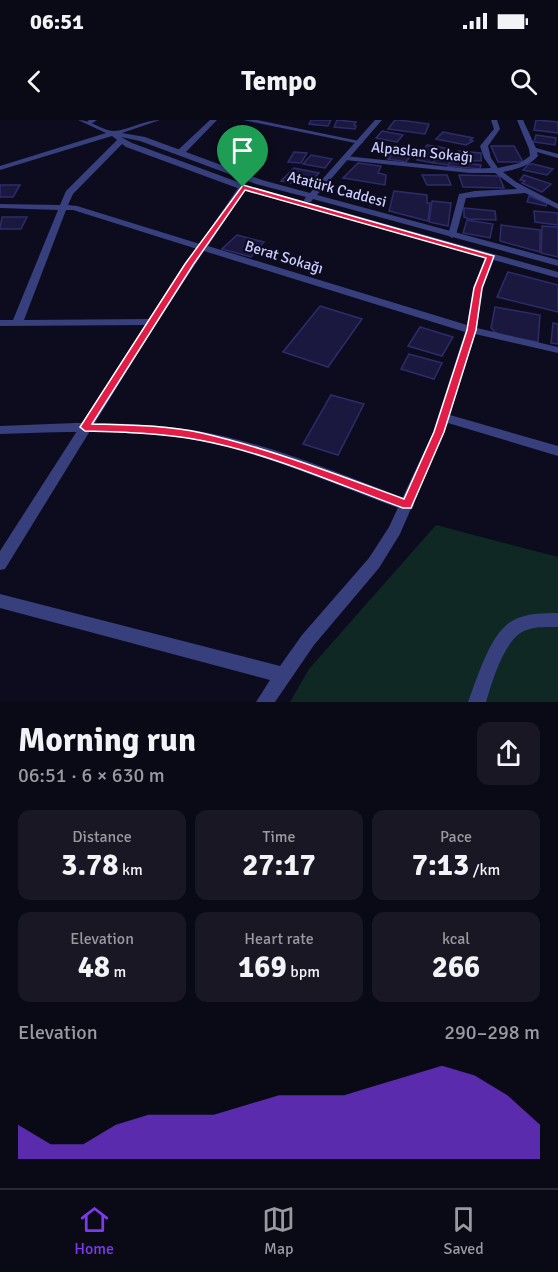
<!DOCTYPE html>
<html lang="en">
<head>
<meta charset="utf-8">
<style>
	:root { --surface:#0a0916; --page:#181723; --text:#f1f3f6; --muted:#999aa1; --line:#2a2a35; --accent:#7c3aed }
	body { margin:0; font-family:Signika,sans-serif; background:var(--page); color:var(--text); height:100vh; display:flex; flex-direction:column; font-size:22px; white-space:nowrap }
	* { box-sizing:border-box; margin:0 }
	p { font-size:20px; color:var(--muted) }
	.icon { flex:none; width:33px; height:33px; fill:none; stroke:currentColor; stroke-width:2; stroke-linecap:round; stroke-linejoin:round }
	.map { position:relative; height:582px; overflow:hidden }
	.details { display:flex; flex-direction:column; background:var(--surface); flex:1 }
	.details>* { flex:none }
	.pin { position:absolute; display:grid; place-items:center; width:51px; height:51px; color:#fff; margin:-62px -26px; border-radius:50% 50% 50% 0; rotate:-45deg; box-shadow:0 0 6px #0007 }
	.pin .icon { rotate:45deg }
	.round { display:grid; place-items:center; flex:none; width:63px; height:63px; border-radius:12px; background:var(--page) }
	.head { display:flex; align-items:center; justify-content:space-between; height:102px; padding:0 18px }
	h1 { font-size:33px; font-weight:700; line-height:45px }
	.stats { display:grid; grid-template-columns:repeat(3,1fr); gap:9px; height:102px; padding:6px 18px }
	.stats div { display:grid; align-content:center; border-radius:12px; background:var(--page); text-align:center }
	.stats b { font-size:30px; font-weight:700 }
	.stats small { font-size:16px; font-weight:400 }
	.stats p { font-size:16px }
	.chart { height:168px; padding:12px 18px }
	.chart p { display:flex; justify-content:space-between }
	.chart svg { width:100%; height:108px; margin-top:6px; fill:var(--accent); opacity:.7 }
	.status { display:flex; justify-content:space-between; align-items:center; height:42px; padding:0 30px; background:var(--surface); direction:ltr }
	.status svg { height:16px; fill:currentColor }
	header { display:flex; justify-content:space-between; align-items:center; height:78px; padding:0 18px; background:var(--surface); font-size:27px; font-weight:700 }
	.dock { display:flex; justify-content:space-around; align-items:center; height:84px; border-top:2px solid var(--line); background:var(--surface); font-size:16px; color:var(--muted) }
	.dock a { display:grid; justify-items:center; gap:3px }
	.dock .current { color:var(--accent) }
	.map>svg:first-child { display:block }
	.green { fill:#0f2824 }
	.building { fill:#1b183f; stroke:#2e2b6b; stroke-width:1.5 }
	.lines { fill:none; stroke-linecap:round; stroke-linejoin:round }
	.pedestrian { fill:#373f7d; fill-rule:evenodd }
	.minor { fill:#373f7d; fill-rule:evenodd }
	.tertiary { fill:#373f7d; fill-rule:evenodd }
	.route { fill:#e11d48; stroke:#fff; stroke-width:1.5; fill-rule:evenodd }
	.labels { text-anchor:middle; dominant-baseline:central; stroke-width:4.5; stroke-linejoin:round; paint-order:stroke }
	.far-street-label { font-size:15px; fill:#cacbff; stroke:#0d0c1e }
</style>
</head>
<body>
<div class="status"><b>06:51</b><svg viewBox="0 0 49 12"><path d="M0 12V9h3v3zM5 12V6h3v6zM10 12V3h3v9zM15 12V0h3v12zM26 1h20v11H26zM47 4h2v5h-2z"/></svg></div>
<header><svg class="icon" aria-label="back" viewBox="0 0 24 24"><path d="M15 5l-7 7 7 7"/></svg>Tempo<svg class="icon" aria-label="search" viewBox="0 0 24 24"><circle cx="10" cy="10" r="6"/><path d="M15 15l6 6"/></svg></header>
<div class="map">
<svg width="558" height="582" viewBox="0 0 558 582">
	<rect width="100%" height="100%" fill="#0d0c1e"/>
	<!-- green -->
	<polygon class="green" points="436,405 558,437 558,582 290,582 309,549"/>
	<!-- building -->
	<g class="building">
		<polygon points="311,0 331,0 328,6 309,4"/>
		<polygon points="337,0 356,2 354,5 356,6 355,9 334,7"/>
		<polygon points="395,0 399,0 429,4 425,14 388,9"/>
		<polygon points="536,0 558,2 558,13 534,10"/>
		<polygon points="382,11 403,15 397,22 376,18"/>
		<polygon points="443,12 473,18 470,20 473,21 466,25 436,19"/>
		<polygon points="536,15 556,18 555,25 534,22"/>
		<polygon points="243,23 262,25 257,33 237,31"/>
		<polygon points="427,25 445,28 433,43 417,40"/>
		<polygon points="491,26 514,26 523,42 498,42"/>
		<polygon points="458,31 481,33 481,41 458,40"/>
		<polygon points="294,32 307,33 301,43 288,42"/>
		<polygon points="394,32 402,33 412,34 406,42 388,39"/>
		<polygon points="311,35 332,39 325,48 303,44"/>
		<polygon points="438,35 455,38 449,45 433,43"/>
		<polygon points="450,42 481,45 480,49 448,46"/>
		<polygon points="358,43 381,46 378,53 386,55 385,65 343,58"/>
		<polygon points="529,44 533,44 553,49 547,55 523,50"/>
		<polygon points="294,48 319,53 306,66 281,61"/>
		<polygon points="422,55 447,55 451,65 427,65"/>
		<polygon points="459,55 499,56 504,68 463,67"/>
		<polygon points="524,55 551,64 542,72 522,63 525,61 520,60"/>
		<polygon points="0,65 20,65 13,77 0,77"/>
		<polygon points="394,71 427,75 427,83 430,83 428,101 389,91"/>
		<polygon points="529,76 547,83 546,86 527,82"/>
		<polygon points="432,81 451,83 448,106 429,102"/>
		<polygon points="464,88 495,91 496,100 469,99 464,97"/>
		<polygon points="534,91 558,93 558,105 535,102"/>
		<polygon points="2,97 27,97 21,109 0,109"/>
		<polygon points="467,100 493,104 490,118 463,113"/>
		<polygon points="501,105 540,110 540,132 500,121"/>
		<polygon points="542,106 558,107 558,137 541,133"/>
		<polygon points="237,115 264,122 251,137 222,129"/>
		<polygon points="508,152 558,165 558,192 497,177"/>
		<polygon points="320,186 362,199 328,247 283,232"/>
		<polygon points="495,187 540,195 538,222 498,215 491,208"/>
		<polygon points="553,203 558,204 558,224 551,223"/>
		<polygon points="420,207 453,217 442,236 408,226"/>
		<polygon points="409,234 442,243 434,259 401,249"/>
		<polygon points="331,275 364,284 338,335 303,324"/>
	</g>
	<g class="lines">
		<!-- pedestrian -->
		<path class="pedestrian" d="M558,493V507C547,507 534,506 524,511C504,520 492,562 486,582H468C477,559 490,513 512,501C526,493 542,493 558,493Z"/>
		<!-- minor -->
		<g class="minor">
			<polygon points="89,0 97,0 91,4 87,4 86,3"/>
			<polygon points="210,0 217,0 183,35 177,35 177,31"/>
			<polygon points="243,0 257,0 364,22 360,24"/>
			<path d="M491,0H497L500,9L488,26L491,38L498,48L520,43L530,36L529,29L517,0H523L536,28L558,34V38L537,32L538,36C528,47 516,49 503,52L516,62L558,84V89L525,73L466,78L456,115L452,118L448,115L459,74L475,71L517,69L495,53H470L345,40L341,38L345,36L470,49L491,48L484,38L480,26L494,9Z"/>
			<path d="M118,19L125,21L73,74L68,85L77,86L200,124L240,65H246L247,67L208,126L467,205L473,168L485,137L490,134L493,135L495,137L483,168L477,208L558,227V233L475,214L450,295L558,326V336L448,303L400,414L379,448L314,525L275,582H256L270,560L0,488V474L280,546L302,515L369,438L389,407L433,312L465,212L204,131L157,202L5,449L0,450V431L145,205L0,206V200H13L58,90L0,88V84L60,85L66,71ZM66,90H73L197,129L149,199L24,200Z"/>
		</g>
		<!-- tertiary -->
		<g class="tertiary">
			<path d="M78,0C92,0 102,11 114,11C126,11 144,0 160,0L122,13L145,17L262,60L310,73L375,0H382L317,75L558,140V146L313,79L311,82H305L304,80L306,77L256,64L140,21L121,17L132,23L246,65L558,152V158L240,69L126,27L112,16L0,50V46L106,13Z"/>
			<path d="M75,303C116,303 157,304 198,311C272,324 342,355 412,381L414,385L412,389L407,391C338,367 272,335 200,321C134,308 67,312 0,314V306Z"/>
		</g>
	</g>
	<!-- route -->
	<path class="route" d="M243,65L494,136L482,168L476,210L444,312L411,388H403C337,364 269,333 199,320C161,313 123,312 85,311L80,307L185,144ZM245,70L486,138L474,168L467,210L434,312L404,379C338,355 271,329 202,313C166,305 129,305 92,304L193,145Z"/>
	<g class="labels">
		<!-- far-street labels -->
		<g class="far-street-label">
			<text transform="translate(422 32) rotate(6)">Alpaslan Sokağı</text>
			<text transform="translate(337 69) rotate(15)">Atatürk Caddesi</text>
			<text transform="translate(284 137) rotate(17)">Berat Sokağı</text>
		</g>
	</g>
</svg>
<div class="pin" style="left:243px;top:67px;background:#1e9e55"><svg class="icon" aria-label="arrive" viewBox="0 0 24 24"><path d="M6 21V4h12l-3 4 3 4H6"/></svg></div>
</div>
<section class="details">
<div class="head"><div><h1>Morning run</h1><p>06:51 · 6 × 630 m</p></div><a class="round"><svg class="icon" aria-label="share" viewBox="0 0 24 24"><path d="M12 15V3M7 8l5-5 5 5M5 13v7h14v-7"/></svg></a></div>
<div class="stats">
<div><p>Distance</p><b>3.78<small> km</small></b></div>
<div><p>Time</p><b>27:17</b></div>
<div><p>Pace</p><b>7:13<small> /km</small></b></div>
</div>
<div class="stats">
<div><p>Elevation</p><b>48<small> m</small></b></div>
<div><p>Heart rate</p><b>169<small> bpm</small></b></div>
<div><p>kcal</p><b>266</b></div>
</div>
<div class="chart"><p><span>Elevation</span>290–298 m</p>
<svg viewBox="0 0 160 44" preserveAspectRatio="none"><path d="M0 44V30L10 38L20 38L30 30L40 26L50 26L60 26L70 22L80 18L90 18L100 18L110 14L120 10L130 6L140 10L150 18L160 30V44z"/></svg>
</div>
</section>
<nav class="dock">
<a class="current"><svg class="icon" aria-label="home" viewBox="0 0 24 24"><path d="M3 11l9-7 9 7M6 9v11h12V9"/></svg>Home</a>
<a><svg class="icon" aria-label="map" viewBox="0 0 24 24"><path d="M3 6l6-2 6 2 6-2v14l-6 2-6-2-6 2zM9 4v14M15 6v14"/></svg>Map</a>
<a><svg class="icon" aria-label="saved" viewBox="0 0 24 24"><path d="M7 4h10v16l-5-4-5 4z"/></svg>Saved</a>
</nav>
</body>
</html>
